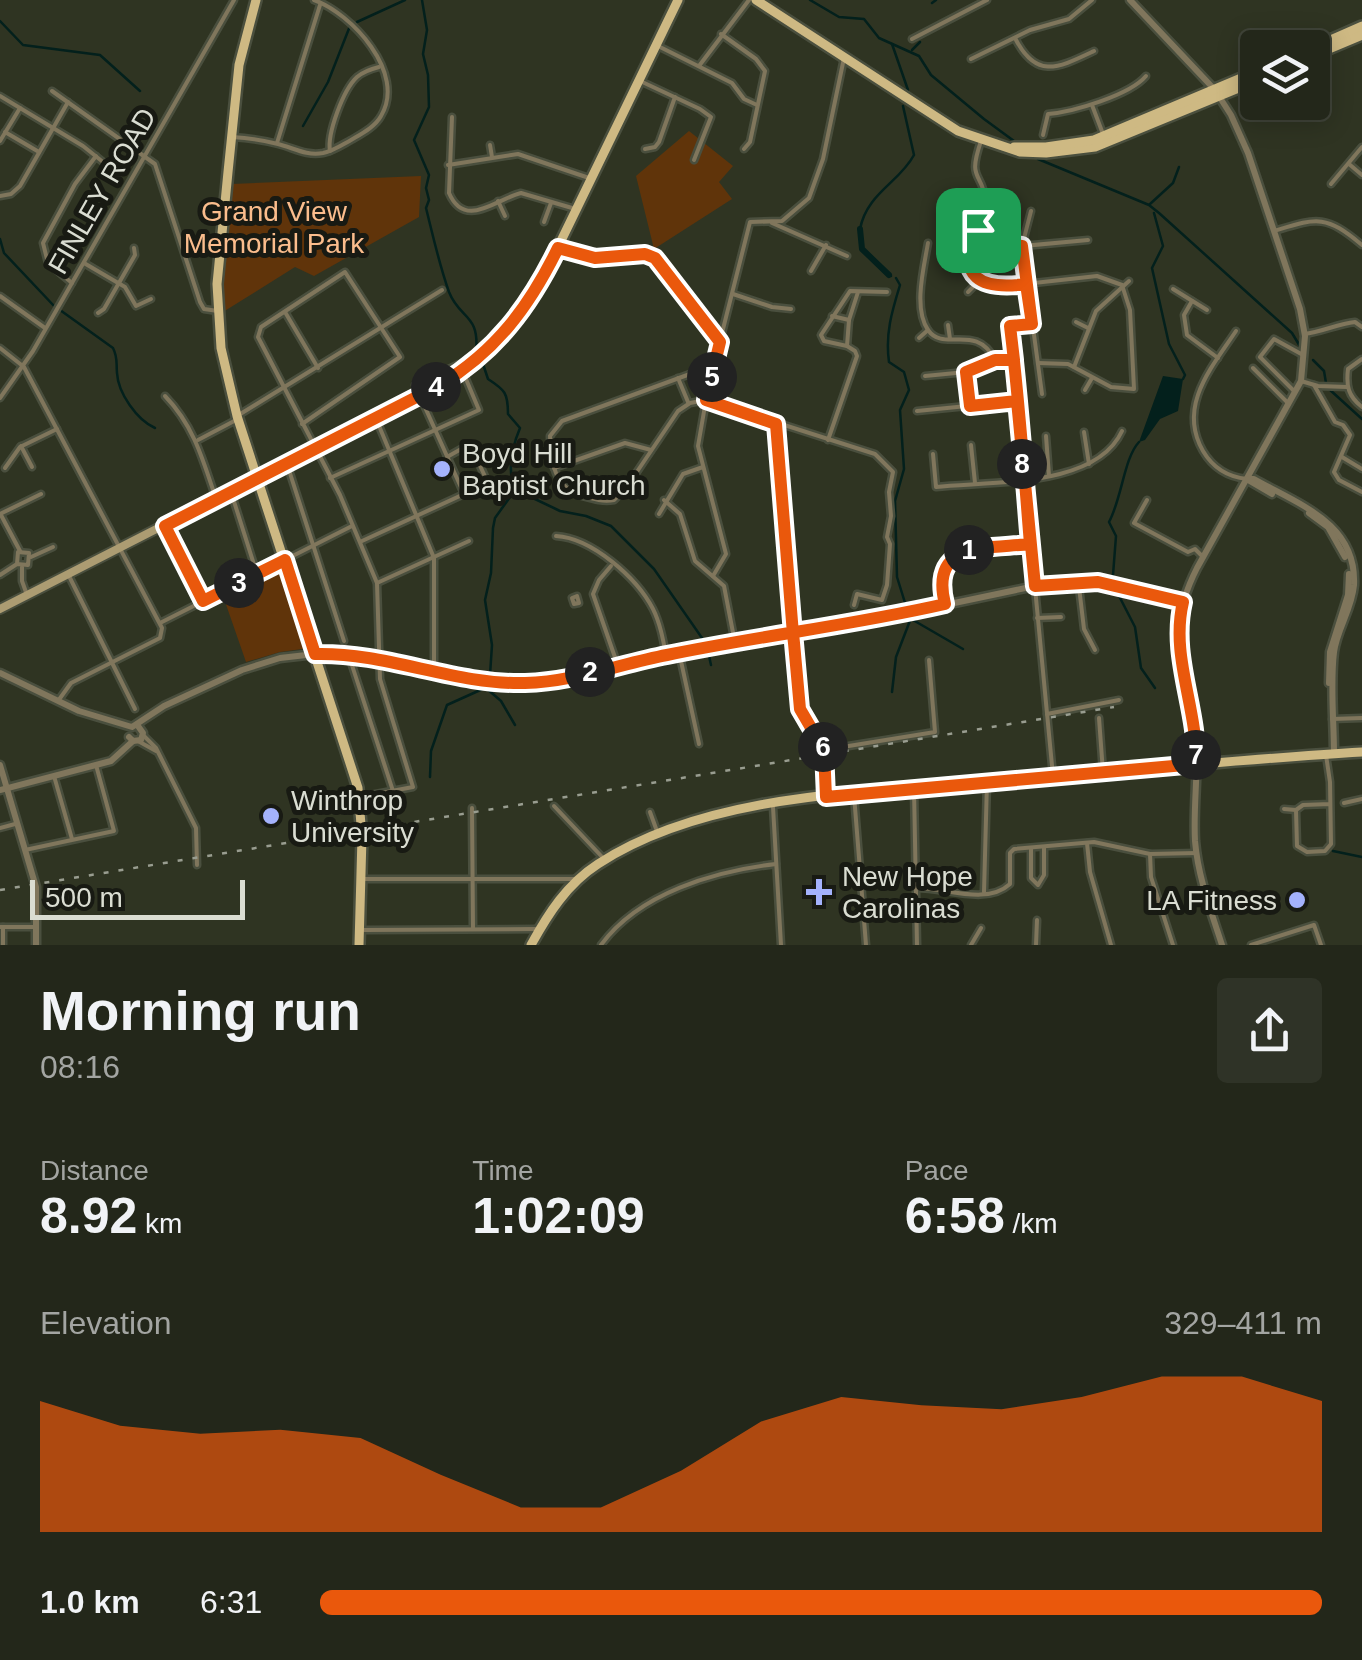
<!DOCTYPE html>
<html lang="en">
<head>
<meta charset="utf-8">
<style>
	:root { --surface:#23271a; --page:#2f3327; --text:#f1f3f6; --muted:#a3a5a2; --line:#404439; --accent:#ea580c }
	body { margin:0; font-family:Arial,sans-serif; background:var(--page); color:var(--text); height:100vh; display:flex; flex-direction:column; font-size:38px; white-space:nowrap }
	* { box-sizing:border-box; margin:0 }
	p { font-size:32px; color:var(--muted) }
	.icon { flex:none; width:55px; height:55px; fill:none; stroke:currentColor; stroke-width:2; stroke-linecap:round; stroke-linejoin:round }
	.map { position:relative; height:945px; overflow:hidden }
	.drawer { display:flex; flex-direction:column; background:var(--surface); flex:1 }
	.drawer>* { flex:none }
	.tools { position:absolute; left:1240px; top:30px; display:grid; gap:20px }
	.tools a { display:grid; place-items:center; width:90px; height:90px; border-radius:10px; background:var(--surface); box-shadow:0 5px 25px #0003,0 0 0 2px var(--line); font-size:50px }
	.scale { position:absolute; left:30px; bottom:25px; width:215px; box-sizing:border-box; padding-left:10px; border:5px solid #daddd2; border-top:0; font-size:28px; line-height:35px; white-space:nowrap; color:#daddd2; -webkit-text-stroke:8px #181a13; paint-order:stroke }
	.pin { position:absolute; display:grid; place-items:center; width:85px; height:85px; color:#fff; margin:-42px; border-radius:20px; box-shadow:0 5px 15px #0006 }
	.km { position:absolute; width:50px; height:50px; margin:-25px; border-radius:50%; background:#222; color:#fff; font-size:28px; line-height:50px; text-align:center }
	.round { display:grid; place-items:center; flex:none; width:105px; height:105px; border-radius:10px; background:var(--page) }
	.overview { display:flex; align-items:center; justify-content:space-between; height:170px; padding:0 40px }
	h1 { font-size:55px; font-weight:700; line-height:75px }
	.metrics { display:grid; grid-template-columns:repeat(3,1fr); gap:15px; height:170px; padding:10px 40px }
	.metrics div { display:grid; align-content:center }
	.metrics b { font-size:50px; font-weight:700 }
	.metrics small { font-size:28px; font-weight:400 }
	.metrics p { font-size:28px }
	.chart { height:280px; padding:20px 40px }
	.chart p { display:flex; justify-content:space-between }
	.chart svg { width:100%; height:180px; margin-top:10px; fill:var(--accent); opacity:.7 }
	ul { padding:0 40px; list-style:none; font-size:32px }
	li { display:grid; grid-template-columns:160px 120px 1fr; align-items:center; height:75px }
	li i { height:25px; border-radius:12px; background:var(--accent) }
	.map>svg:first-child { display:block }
	.green { fill:#60340a }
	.water { fill:#03201c }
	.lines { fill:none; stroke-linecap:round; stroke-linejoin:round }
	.stream { stroke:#03201c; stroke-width:2.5 }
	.river { stroke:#03201c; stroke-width:6 }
	.minor-casing { stroke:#4a4f3e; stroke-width:9 }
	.tertiary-casing { stroke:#4a4f3e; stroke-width:11 }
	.secondary-casing { stroke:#4a4f3e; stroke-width:12 }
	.primary-casing { stroke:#4a4f3e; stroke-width:14 }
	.minor { stroke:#80765c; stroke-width:4 }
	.tertiary { stroke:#80765c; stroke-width:6 }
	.secondary { stroke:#ac9c72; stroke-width:8 }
	.primary { stroke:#ceb983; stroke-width:9 }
	.rail { stroke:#999d90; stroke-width:2.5; stroke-dasharray:5 10; stroke-linecap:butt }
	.route-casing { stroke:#fff; stroke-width:20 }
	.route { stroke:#ea580c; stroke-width:12 }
	.poi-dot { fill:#a4b2fc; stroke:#181a13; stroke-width:4 }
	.labels { text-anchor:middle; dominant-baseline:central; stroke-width:10; stroke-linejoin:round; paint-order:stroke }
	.street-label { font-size:28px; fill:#daddd2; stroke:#181a13 }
	.park-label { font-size:28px; fill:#fbbd8d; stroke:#181a13 }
	.poi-label { font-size:28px; fill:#daddd2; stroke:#181a13; text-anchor:start }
</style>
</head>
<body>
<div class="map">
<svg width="1362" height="945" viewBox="0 0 1362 945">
	<rect width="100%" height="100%" fill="#2f3422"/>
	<!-- green -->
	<g class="green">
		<polygon points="689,131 733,166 719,182 732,199 654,249 636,176"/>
		<polygon points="421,176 419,217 314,276 295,267 223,312 223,276 232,184"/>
		<polygon points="281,565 310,648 280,652 246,662 222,593"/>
	</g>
	<!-- water -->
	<polygon class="water" points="1163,376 1183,379 1178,411 1160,419 1145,440 1139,442"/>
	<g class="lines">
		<!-- stream -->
		<g class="stream">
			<path d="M422,0L427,30L423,54L428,75L429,107L414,140L429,175L426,188L429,200L426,208C433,236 439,264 449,292C460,320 480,313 476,353"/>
			<polyline points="810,0 839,17 864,19 879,38 919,56 931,75 984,119 1014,141 1026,143"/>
			<polyline points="932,3 936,0"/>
			<polyline points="0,21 23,45 100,55 140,91"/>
			<polyline points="357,22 405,0"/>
			<polyline points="892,44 908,90"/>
			<polyline points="912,50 920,42"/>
			<polyline points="303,126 328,82 350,26"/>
			<polyline points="1038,159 1149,205 1159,213 1292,333 1301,348"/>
			<polyline points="1150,204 1173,183 1179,167"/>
			<polyline points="1154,213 1163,246 1152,268 1169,344 1185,375 1183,379"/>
			<path d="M860,229C867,193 899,183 914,155L903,106"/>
			<polyline points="0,239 4,253 55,307"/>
			<polyline points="889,275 891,276"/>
			<path d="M896,278L900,285C892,311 885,334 889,362L904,372L909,390L900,410L904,469L895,501L897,577L906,606"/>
			<path d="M60,310L113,348C118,358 116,362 117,373C118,393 137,420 155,428"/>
			<polyline points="1313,360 1324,371 1326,383"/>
			<path d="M483,364L488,379C505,390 508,393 508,414L520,428C512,447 507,470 515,490L495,518L493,528L491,573L485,600L492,645L490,675"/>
			<polyline points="1329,389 1362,419"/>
			<polyline points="516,490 560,511 586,516 611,526 654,569 702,638"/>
			<path d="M1113,575L1116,536L1109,522C1122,498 1124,458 1139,442"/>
			<polyline points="1117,592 1135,627 1141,668 1155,688"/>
			<polyline points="913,620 963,649"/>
			<polyline points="709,656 711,665"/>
			<polyline points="486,688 501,701 515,725"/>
			<polyline points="892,692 896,657 911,618"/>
			<polyline points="430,777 431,751 447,705 487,687"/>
			<polyline points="1333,851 1362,857"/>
		</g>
		<!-- river -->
		<polyline class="river" points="860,229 862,249 889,275"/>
		<!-- minor casing -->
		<g class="minor-casing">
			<g id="minor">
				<polyline points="721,34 756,59 765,71 750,142 744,149"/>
				<path d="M1015,38C1036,80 1058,68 1094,51"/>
				<polyline points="912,39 987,0"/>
				<polyline points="660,47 732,83 744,99 757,105"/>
				<polyline points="971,59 1030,30 1069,19 1092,0"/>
				<polyline points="699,66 749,0"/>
				<polyline points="638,80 700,109 711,117 694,160"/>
				<polyline points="52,91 155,164 200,302 204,309 218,311"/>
				<polyline points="0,96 83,146 118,174"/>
				<polyline points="1092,105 1103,134"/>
				<path d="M452,117L449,193C465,230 496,199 521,193L572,208"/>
				<polyline points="5,132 39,152"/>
				<path d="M1043,135L1048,114C1073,112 1130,95 1146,76"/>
				<path d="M232,137C247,138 263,140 278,144C294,148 306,156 323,153C333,151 342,145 351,140C361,134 375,127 381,116C407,73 351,13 314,0"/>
				<polyline points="0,141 20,108"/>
				<path d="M981,141C967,182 982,170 986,202C990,230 938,276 997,287L1097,276L1122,285L1130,310L1134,389L1111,387L1068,364L1038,363"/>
				<polyline points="277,143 320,5"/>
				<polyline points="490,145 492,157"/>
				<polyline points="645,149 655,147 659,142 675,97"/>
				<path d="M330,151C327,134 343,90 357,77C363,72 371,69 379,67"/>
				<polyline points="1349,164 1362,175"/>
				<polyline points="448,165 518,154 592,179"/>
				<polyline points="1331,184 1362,147"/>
				<polyline points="0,196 11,194 20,186 68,102"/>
				<polyline points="498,201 505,216"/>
				<polyline points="1031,211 1022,246 1042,394"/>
				<polyline points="544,222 551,203"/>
				<polyline points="772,223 847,256"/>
				<polyline points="979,230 1012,247 1088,240"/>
				<path d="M1274,231C1317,218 1325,214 1362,245"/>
				<path d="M928,243C924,267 913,308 928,330C944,353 976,322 995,360"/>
				<polyline points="558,248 598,259 645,254 654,257 720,342 706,400 875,454 893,472 889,492 891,516 887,537 890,544 887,585 882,600 857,594 854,605"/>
				<polyline points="84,263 125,287 136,306 151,299"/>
				<polyline points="811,271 826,245"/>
				<polyline points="72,283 48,263 43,243 75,184 96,156"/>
				<polyline points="1173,289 1207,310"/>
				<polyline points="968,292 979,281"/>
				<polyline points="733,294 772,307 791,309"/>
				<polyline points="0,296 45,328"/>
				<polyline points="1192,301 1184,315 1187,335 1218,358"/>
				<polyline points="285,312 318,368"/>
				<polyline points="98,313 104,309 135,255 134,248"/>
				<polyline points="832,316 849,320"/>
				<polyline points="1076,322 1088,328"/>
				<polyline points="1032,324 1010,326 1053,776"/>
				<polyline points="948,325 950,339"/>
				<path d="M1236,331C1212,367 1177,406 1203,451C1213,468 1228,477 1247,479"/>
				<path d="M1304,334C1322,332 1337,324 1355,322L1362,327"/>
				<polyline points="919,338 928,330"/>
				<polyline points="720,341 750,222 782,221 809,198 823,159 844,58"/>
				<polyline points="847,346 849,320 858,292"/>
				<polyline points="0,348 24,367 162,628 160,638 71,683 58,701"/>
				<path d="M1362,359L1348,369C1346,386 1348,396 1362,407"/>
				<polyline points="459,364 415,385 464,494"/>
				<polyline points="1074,367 1096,311 1129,281"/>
				<polyline points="1253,368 1289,404"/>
				<polyline points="966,372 970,405"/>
				<path d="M712,374H690L562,421L550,436C551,463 554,487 582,496C593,499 603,502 614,500L626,488L678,411L690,403L706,400L698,446L726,554L713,576"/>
				<polyline points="925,376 966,372 995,360 1014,360"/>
				<polyline points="678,378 688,402"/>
				<polyline points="1301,381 1318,386 1347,387"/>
				<polyline points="1314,385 1335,422 1343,425 1350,435 1334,472 1339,480 1362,492"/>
				<polyline points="1085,390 1092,378"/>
				<polyline points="1295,392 1260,357 1274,339 1303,355"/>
				<path d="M165,396C194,426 203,460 216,499"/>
				<polyline points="0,398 33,351 234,0"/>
				<polyline points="917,411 1017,401"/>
				<polyline points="237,416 442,290"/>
				<polyline points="377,421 434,558 434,670"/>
				<polyline points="302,424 400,357 345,272 261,327 258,337 340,495 377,583 380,679 413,787 360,797"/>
				<polyline points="776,424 799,704 824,750 826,792"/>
				<polyline points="1084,432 1089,464"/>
				<polyline points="1046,436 1049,476"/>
				<polyline points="198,440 238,419"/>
				<polyline points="828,440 857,356 855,351 847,346 824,341 821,335 850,291 887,292"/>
				<polyline points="971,445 975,483"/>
				<polyline points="21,446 32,467"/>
				<path d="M933,454L936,487C991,481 1096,488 1122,431"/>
				<polyline points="1342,457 1362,469"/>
				<polyline points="287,464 344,641"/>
				<polyline points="5,468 20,447 57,429"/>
				<polyline points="554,468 625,443 651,450"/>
				<polyline points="330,478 479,410 463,372"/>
				<polyline points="231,492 257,574"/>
				<polyline points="664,500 680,514 695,561 724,586 735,643"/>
				<polyline points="1147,500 1134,523 1188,552 1195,549 1203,557"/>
				<polyline points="0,514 41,494"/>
				<polyline points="659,514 683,474 703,467"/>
				<polyline points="1,515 20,551"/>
				<polyline points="165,525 203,601"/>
				<path d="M556,536C592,538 637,578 653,609C660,623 663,639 666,655"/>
				<polyline points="362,541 488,483 470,444 447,457"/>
				<polyline points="31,557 53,547"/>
				<polyline points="611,566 599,580 593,594 618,666"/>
				<polyline points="22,567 22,581 27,595"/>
				<polyline points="68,574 135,709"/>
				<polyline points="0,575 17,564 28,565 29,553 18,552 17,564"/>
				<polyline points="377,583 469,541"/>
				<polyline points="1079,587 1084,629 1095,650"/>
				<polygon points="577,596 579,603 574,604 572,598"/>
				<path d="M945,605C930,541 986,548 1030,544"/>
				<polyline points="1037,618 1061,617"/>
				<polyline points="160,623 352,526"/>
				<polyline points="679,652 699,744"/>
				<polyline points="348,653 393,791"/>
				<polyline points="1047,714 1119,700"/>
				<polyline points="1099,718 1103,772"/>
				<polyline points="1332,719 1362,718"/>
				<polyline points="143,735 156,748 196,828 197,865"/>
				<polyline points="138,741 156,751"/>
				<polyline points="824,750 935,732 929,660"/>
				<polyline points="1326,755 1330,782 1331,844 1325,851 1307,852 1297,846 1296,810 1303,805 1330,804"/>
				<polyline points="54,776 72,839"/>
				<polyline points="914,789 917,945"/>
				<polyline points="854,795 866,945"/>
				<polyline points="1344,803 1362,799"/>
				<polyline points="554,806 605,860"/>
				<polyline points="773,807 781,945"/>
				<polyline points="472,808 473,929"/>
				<polyline points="1284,809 1296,810"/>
				<polyline points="650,812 658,834"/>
				<polyline points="0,828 15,824"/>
				<polyline points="1087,843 1090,872 1111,945"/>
				<polyline points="1031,848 1031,878 1038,885 1044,875 1044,848"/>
				<polyline points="25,850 114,831 96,765"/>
				<polyline points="1150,854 1151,877 1173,945"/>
				<polyline points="362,879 577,879"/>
				<path d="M915,888C944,887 986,906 1010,884V853L1014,849L1094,842L1150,854L1197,853"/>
				<polyline points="984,892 987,782"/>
				<polyline points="861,913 915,912"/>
				<polyline points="0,927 35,927"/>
				<polyline points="364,930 539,929"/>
				<polyline points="3,945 3,927"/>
				<path d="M601,945C639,893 715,871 776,864"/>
				<polyline points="971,945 981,928"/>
				<polyline points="1036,945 1037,920"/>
				<polyline points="1251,945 1314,925 1321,945"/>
			</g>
		</g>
		<!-- tertiary casing -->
		<g class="tertiary-casing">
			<g id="tertiary">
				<path d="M1130,0L1215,90L1231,115L1248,153L1300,309L1305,336L1301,381L1197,568C1160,641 1191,664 1196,733C1199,768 1193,805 1195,841C1198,877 1211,911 1222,945"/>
				<path d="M1248,479H1254C1298,504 1357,523 1354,585C1352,609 1337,629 1334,652C1330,685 1334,721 1334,754"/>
				<polyline points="1248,480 1272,494"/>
				<polyline points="1309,513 1328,527 1345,557"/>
				<polyline points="0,673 79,711 132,727 164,706 242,670 280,658 315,654 348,653 480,680 535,683 666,655 902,614 1035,586 1098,583 1183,601"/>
				<polyline points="1329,683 1330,652 1348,595 1349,574"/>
				<polyline points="129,737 133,741 141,740 143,733 138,726"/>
				<polyline points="0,765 36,887 36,945"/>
				<polyline points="0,790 111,761 133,741"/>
			</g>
		</g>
		<!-- secondary casing -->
		<g class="secondary-casing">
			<polyline id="secondary" points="0,609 258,477"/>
		</g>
		<!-- primary casing -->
		<g class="primary-casing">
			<g id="primary">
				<polyline points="256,0 239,65 228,172 217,284 221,348 237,416 358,788 362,837 359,945"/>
				<polyline points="756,0 958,131 1020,152 1046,153 1095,147 1258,80"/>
				<polyline points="1312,48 1362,26"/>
				<polyline points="1312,56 1362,35"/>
				<polyline points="1014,147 1046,147 1094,140 1258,71"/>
				<polyline points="258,477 440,385 482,356 509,329 543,278 678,0"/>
				<path d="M531,945C548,914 567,884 598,864C710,791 875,792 1005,781C1124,771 1243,759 1362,752"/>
			</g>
		</g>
		<!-- minor -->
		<use href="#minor" class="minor"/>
		<!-- tertiary -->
		<use href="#tertiary" class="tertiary"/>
		<!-- secondary -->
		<use href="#secondary" class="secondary"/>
		<!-- primary -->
		<use href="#primary" class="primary"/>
		<!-- rail -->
		<polyline class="rail" points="0,890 1114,707"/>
	</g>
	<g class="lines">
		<!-- route casing -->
		<g class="route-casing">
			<path id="route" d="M978,230L1003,244L1022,246L1032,324L1010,326C1019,398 1024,471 1030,544C987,549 929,541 945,604C853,625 759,636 667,655C620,664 573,682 525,683C454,685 387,652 315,654L285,560L203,601L165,526L440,385C496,351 529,307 558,248L595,258L645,254L655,258L720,342L706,400L776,424L793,634L794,643L800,709L824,750L826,797L1196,764C1198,708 1170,657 1183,602L1098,582L1035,586L1017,401L970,406L966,372L995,360H1014L1010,326L1032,324L1026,284C982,290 954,278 978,230"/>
		</g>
		<!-- route -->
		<use href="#route" class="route"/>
	</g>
	<!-- markers -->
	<g class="poi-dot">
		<circle cx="442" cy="469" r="10"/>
		<circle cx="271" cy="816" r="10"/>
		<path d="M814 877h10v10h10v10h-10v10h-10v-10h-10v-10h10z"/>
		<circle cx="1297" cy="900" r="10"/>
	</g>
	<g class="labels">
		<!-- street labels -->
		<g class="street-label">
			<text transform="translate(102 191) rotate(-60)">FINLEY ROAD</text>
		</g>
		<!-- park labels -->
		<g class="park-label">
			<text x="274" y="211">Grand View<tspan x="274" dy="32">Memorial Park</tspan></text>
		</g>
		<!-- poi labels -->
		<g class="poi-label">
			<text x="462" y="453">Boyd Hill<tspan x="462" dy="32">Baptist Church</tspan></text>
			<text x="291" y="800">Winthrop<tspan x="291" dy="32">University</tspan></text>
			<text x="842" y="876">New Hope<tspan x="842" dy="32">Carolinas</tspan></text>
			<text x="1277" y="900" text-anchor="end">LA Fitness</text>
		</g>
	</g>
</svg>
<div class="tools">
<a><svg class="icon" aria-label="layers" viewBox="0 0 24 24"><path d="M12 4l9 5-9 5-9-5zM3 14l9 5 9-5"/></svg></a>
</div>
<div class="scale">500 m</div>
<div class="pin" style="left:978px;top:230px;background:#1e9e55"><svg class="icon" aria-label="arrive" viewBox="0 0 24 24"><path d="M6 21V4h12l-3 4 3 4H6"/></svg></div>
<b class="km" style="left:969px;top:550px">1</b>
<b class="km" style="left:590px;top:672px">2</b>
<b class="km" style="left:239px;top:583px">3</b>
<b class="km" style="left:436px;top:387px">4</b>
<b class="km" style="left:712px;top:377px">5</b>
<b class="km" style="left:823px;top:747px">6</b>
<b class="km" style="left:1196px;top:755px">7</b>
<b class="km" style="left:1022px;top:464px">8</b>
</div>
<section class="drawer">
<div class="overview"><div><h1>Morning run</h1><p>08:16</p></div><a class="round"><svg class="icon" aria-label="share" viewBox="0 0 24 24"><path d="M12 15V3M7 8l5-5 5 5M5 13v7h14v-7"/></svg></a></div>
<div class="metrics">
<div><p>Distance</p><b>8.92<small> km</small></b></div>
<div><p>Time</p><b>1:02:09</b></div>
<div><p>Pace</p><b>6:58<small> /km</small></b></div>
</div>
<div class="chart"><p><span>Elevation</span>329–411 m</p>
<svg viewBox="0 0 160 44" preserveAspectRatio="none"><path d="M0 44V12L10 18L20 20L30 19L40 21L50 30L60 38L70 38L80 29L90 17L100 11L110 13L120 14L130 11L140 6L150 6L160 12V44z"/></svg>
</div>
<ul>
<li><b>1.0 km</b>6:31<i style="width:100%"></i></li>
</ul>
</section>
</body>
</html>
